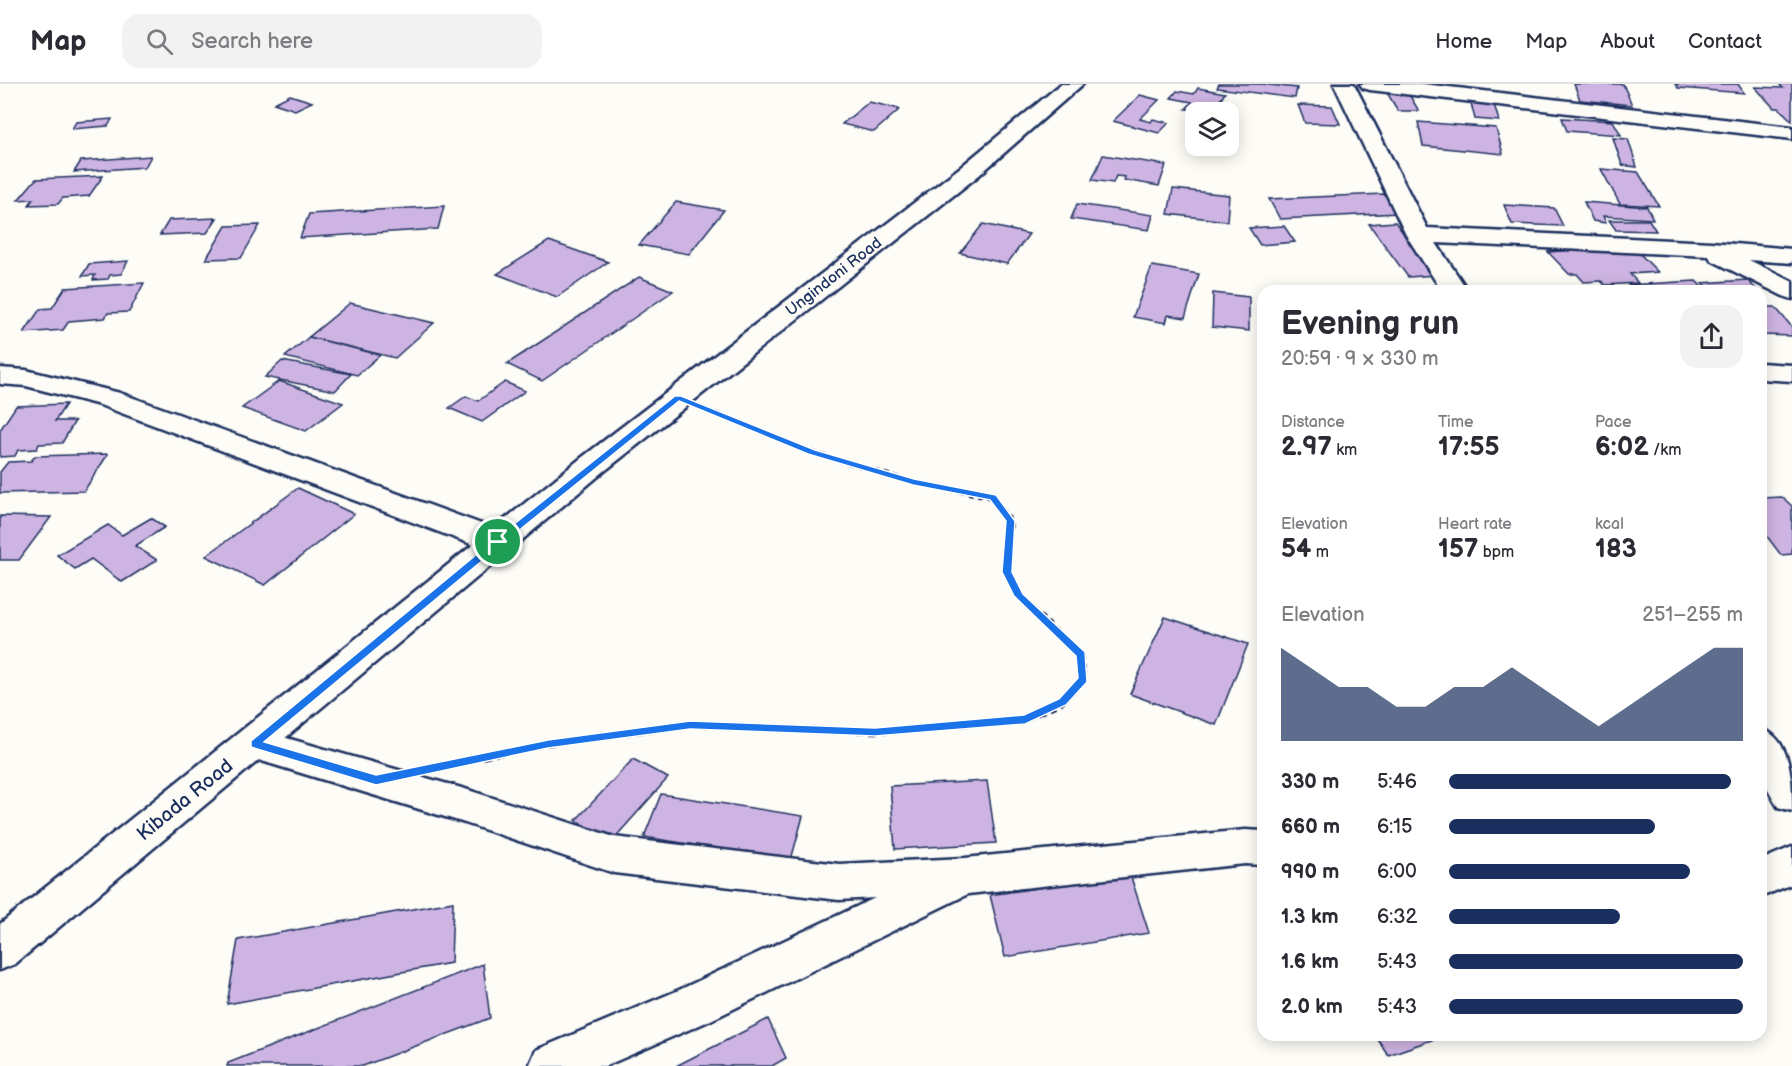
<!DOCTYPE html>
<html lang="en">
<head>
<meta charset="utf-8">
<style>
	:root { --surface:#fff; --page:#f2f2f3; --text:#2b2b33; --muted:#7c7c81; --line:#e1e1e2; --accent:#1b2f5e }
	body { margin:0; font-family:"Balsamiq Sans",sans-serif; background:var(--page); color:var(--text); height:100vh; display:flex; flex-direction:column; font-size:22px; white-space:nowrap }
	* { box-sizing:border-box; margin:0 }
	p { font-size:20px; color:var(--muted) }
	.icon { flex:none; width:33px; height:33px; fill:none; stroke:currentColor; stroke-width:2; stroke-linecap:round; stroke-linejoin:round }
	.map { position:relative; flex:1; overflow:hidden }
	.panel { position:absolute; left:1257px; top:201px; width:510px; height:756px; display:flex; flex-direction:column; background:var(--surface); border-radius:18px; box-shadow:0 3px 15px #0003 }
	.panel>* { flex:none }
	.controls { position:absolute; left:1185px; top:18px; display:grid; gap:12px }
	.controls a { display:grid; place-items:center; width:54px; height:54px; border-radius:12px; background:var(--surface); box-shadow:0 3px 15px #0003; font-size:30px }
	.pin { position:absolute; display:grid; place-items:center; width:51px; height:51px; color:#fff; margin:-26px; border:3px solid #fff; border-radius:50%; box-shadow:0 2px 6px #0007 }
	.round { display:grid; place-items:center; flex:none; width:63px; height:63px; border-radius:18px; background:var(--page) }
	.head { display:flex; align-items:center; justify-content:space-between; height:102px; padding:0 24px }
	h1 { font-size:33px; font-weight:700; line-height:45px }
	.stats { display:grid; grid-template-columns:repeat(3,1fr); gap:9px; height:102px; padding:6px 24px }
	.stats div { display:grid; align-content:center }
	.stats b { font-size:26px; font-weight:700 }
	.stats small { font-size:16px; font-weight:400 }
	.stats p { font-size:16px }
	.chart { height:168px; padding:12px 24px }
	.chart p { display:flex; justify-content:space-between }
	.chart svg { width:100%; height:108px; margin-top:6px; fill:var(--accent); opacity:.7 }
	ul { padding:0 24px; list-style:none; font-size:20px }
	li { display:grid; grid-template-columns:96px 72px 1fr; align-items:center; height:45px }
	li i { height:15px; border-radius:8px; background:var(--accent) }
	header { display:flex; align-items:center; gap:36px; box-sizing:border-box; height:84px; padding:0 30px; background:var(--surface); border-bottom:2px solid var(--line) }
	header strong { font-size:28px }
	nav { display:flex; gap:33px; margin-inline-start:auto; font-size:21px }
	.search { width:420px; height:54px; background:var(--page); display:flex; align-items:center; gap:15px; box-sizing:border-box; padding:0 21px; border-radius:18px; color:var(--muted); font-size:22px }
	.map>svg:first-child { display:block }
	.building { fill:#ceb4e2; stroke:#1b2f5e; stroke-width:1.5 }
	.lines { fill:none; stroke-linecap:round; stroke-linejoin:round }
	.street-casing { stroke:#1b2f5e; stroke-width:5 }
	.secondary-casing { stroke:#1b2f5e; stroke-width:5 }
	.path-far1 { stroke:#1b2f5e; stroke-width:4; stroke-dasharray:5 4.5; stroke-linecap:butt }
	.path { stroke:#1b2f5e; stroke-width:4.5; stroke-dasharray:8 5; stroke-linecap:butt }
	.street { fill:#fdfcf7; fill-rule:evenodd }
	.secondary { fill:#fdfcf7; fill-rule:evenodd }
	.route { fill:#1a73e8; stroke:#fff; stroke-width:1.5; fill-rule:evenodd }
	.labels { text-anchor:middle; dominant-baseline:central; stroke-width:4.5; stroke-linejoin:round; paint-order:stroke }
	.far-street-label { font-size:16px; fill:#1b2f5e; stroke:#fdfcf7 }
	.street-label { font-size:20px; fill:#1b2f5e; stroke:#fdfcf7 }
</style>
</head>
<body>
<header>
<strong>Map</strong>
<div class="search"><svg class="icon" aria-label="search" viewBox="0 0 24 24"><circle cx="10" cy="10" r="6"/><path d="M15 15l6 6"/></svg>Search here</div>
<nav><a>Home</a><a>Map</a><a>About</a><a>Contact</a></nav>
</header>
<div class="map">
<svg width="1792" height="982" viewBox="0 0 1792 982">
	<rect width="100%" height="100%" fill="#fdfcf7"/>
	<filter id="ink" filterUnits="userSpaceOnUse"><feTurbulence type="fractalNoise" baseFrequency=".0167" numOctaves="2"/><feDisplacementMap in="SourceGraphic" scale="12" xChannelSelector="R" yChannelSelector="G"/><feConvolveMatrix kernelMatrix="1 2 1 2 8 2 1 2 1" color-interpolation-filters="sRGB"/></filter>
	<g filter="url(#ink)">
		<!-- building -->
		<g class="building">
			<polygon points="1219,0 1261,0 1297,4 1295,14 1217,4"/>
			<polygon points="1574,0 1623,0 1632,21 1580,16"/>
			<polygon points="1675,0 1738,0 1744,9 1678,4"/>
			<polygon points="1779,0 1792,0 1792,37 1779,24 1774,24 1755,3 1783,4"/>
			<polygon points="1198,4 1225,9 1211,28 1186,25 1192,18 1171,14 1177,7 1194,10"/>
			<polygon points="1386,7 1407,7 1419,27 1398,27"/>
			<polygon points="290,11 312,18 295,26 274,19"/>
			<polygon points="1140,11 1159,16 1140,35 1151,38 1153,35 1169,39 1159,49 1113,37"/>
			<polygon points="1470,15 1493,17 1499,37 1475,35"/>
			<polygon points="869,18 900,25 874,48 842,40"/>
			<polygon points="1298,21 1332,22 1340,40 1305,39"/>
			<polygon points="1562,34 1613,37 1621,51 1567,47"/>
			<polygon points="112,35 108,42 72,45 76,38"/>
			<polygon points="1418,38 1496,44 1503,70 1423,62"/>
			<polygon points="1613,54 1628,55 1637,83 1622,81"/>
			<polygon points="1103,71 1166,81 1159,102 1124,96 1125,93 1116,92 1113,99 1092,96"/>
			<polygon points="151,72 145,83 74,88 81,77"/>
			<polygon points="1601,85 1638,88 1659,122 1620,120"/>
			<polygon points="103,92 89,112 63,114 58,120 29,121 33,115 18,116 36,95"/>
			<polygon points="1173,105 1229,111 1227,137 1168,130"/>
			<polygon points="1384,110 1398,129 1280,135 1269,115"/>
			<polygon points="676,118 724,126 689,170 639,161"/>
			<polygon points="1584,118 1647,123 1653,135 1603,132 1606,139 1593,137"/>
			<polygon points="1077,120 1153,131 1149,146 1071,135"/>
			<polygon points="1504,121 1554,124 1563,142 1512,140"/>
			<polygon points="444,122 438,145 300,154 309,130"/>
			<polygon points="217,134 207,149 160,151 169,136"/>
			<polygon points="1609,136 1649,136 1656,147 1616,146"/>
			<polygon points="1395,138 1435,191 1408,193 1369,140"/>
			<polygon points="983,140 1029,150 1007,180 960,169"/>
			<polygon points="260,141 241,174 206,175 226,142"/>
			<polygon points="1284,142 1295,158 1260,161 1249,144"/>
			<polygon points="549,157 608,178 557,213 497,190"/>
			<polygon points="1632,162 1658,188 1630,190 1638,199 1605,201 1601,197 1584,198 1577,190 1569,190 1548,168"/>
			<polygon points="128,177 121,190 110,191 108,195 93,196 95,191 82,192 89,180"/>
			<polygon points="1152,182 1199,190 1185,234 1168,231 1166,239 1133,233"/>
			<polygon points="639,193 673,207 542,297 507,280"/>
			<polygon points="1747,196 1758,207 1710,207 1702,199"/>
			<polygon points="1696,197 1706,207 1633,207 1628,201"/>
			<polygon points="144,199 129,228 108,229 105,234 69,237 63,246 24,249 40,225 52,224 65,204"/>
			<polygon points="1213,209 1249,213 1249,247 1212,243"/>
			<polygon points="350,219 434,239 395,274 309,253"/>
			<polygon points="1761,223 1775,223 1792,243 1792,252 1761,251"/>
			<polygon points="309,253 380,271 357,291 285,273"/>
			<polygon points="282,277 351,290 335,307 265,293"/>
			<polygon points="279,297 343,319 306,347 242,324"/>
			<polygon points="505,298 525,307 482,338 449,324 466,312 478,317"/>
			<polygon points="66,320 55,337 75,337 62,359 39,360 37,365 18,366 15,372 0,373 0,346 16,322"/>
			<polygon points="108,370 84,407 0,409 0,388 8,378 31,377 35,372"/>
			<polygon points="298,404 354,430 265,501 206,472"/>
			<polygon points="1782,413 1792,422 1792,470 1781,471 1766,451 1761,451 1761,414"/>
			<polygon points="0,432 51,433 19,476 0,476"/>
			<polygon points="151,434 165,443 135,462 157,476 122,498 91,475 75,485 57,471 108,441 122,451"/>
			<polygon points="1165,533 1248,560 1216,641 1130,610"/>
			<polygon points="633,675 668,694 611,758 576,736"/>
			<polygon points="987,697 996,759 895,765 890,702"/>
			<polygon points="661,710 803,732 791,776 644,753"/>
			<polygon points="1130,790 1149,849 1005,873 990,811"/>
			<polygon points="453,818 451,879 227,920 238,856"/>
			<polygon points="483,880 490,934 363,982 227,982 228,979"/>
			<polygon points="768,935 786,974 772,982 676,982"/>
			<polygon points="1375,951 1446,951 1388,971"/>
		</g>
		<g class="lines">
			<!-- street casing -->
			<g class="street-casing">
				<g id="street">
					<polygon points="1334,0 1354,0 1427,144 1711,158 1792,165 1792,179 1749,176 1792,197 1792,215 1783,212 1711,176 1709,172 1436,159 1468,207 1442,207 1406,151"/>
					<polygon points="1360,0 1423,0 1792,43 1792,55 1370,6 1363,4"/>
					<polygon points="1761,279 1792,281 1792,297 1761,295"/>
					<polygon points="0,284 26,286 120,309 509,450 514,458 509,466 498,469 487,466 100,321 26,302 0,300"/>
					<path d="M1761,644C1792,656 1792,696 1792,727L1778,723L1761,693Z"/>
					<polygon points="255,645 465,705 614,753 839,780 965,774 1245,746 1263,747 1263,781 1245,780 968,810 711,936 605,982 529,982 536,966 679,906 875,814 839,816 614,789 465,739 242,671 236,660 242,649"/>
					<polygon points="1792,763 1792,800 1761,813 1761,776"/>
				</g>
			</g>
			<!-- secondary casing -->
			<g class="secondary-casing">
				<polygon id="secondary" points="1061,0 1083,0 978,92 602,389 15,880 0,886 0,840 580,375 962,82"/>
			</g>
			<!-- path-far1 -->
			<polyline class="path-far1" points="715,329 811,368 913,398 993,414 1011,437 1007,488 1019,512 1074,564"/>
			<!-- path -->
			<polyline class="path" points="457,679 548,660 690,641 875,648 1025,636 1063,618 1084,595 1081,571 1072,562"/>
			<!-- street -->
			<use href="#street" class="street"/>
			<!-- secondary -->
			<use href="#secondary" class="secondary"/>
		</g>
	</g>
	<!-- route -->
	<path class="route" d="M675,312H681L815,366L914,395L996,411L1015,437L1012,488L1023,510L1085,568L1087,598L1066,621L1025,640L875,652L690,645L548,664L376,701L251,663V657L494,456ZM679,317L808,370L913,401L990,416L1006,437L1002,488L1014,512L1076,572L1078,594L1059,615L1024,631L875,644L690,637L548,656L376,691L264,658L501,461Z"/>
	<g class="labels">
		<!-- far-street labels -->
		<g class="far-street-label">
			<text transform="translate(834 193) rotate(-38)">Ungindoni Road</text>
		</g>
		<!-- street labels -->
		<g class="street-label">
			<text transform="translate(185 716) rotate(-39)">Kibada Road</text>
		</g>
	</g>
</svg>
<div class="controls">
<a><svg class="icon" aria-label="layers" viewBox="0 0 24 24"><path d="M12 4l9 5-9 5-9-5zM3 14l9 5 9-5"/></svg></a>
</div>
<div class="pin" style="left:498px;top:458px;background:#1e9e55"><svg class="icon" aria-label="arrive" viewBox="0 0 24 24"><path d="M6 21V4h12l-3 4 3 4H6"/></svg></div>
<section class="panel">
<div class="head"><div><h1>Evening run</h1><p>20:59 · 9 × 330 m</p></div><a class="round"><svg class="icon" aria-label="share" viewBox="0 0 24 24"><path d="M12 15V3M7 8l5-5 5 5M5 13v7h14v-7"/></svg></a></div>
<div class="stats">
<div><p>Distance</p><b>2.97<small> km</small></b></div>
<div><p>Time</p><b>17:55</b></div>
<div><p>Pace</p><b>6:02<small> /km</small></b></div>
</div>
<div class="stats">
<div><p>Elevation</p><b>54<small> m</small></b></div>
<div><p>Heart rate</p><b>157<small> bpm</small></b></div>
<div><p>kcal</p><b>183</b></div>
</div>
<div class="chart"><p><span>Elevation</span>251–255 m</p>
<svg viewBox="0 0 160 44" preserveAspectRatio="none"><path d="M0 44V6L10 14L20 22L30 22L40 30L50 30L60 22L70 22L80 14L90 22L100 30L110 38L120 30L130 22L140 14L150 6L160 6V44z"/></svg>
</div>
<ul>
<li><b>330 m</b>5:46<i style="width:96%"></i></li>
<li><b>660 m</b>6:15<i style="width:70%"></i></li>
<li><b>990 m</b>6:00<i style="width:82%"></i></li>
<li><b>1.3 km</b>6:32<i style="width:58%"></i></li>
<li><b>1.6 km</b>5:43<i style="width:100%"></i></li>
<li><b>2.0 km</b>5:43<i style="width:100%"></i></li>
</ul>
</section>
</div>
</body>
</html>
